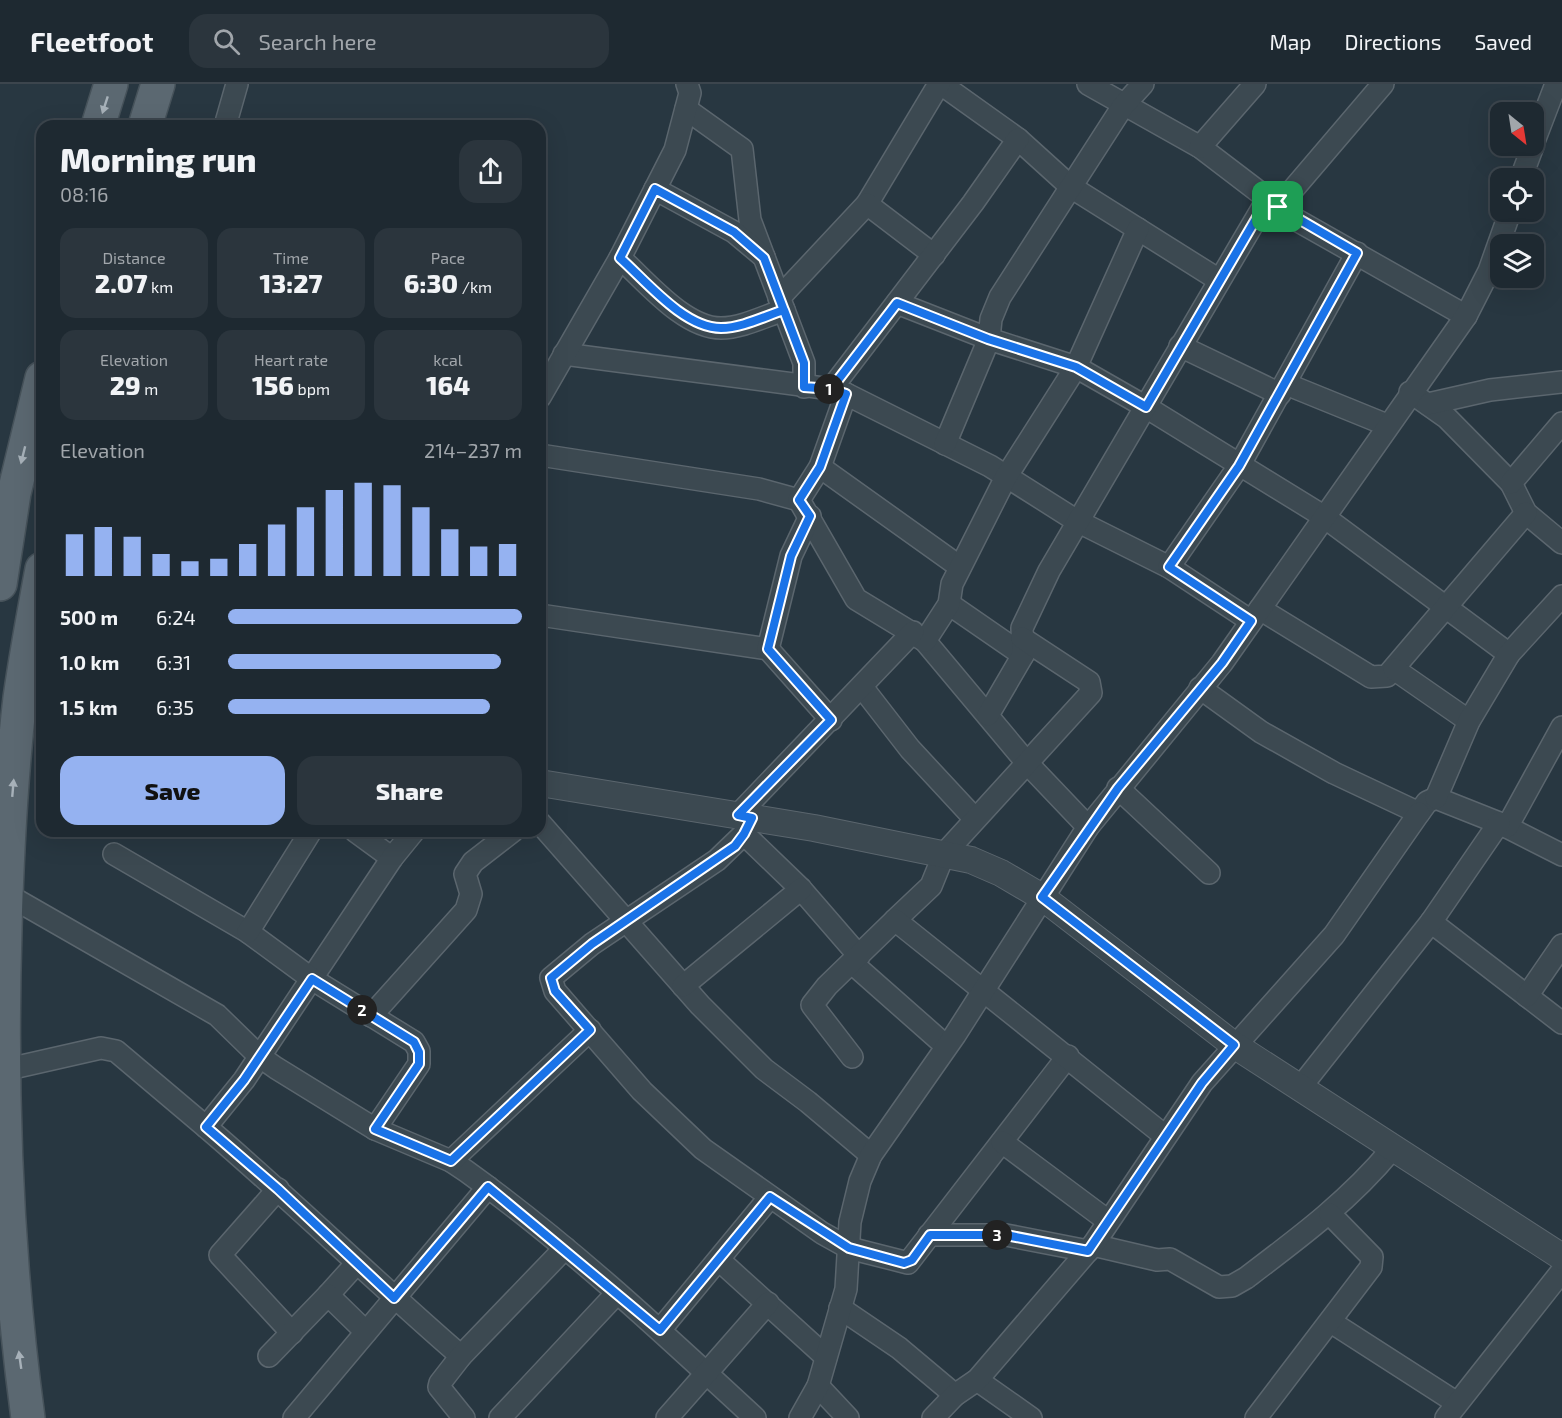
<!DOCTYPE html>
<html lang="en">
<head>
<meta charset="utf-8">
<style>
	:root { --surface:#1e2931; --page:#2b353d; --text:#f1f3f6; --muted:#a1a6ab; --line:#3c454d; --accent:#95b2f1 }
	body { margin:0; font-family:"Exo 2",sans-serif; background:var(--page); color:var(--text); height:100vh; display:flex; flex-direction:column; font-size:22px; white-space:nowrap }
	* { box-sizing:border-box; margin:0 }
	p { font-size:20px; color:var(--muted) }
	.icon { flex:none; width:33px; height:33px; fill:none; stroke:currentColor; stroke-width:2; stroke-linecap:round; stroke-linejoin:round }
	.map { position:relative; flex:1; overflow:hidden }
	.drawer { position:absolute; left:36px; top:36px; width:510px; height:717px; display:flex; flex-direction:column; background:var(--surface); border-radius:18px; box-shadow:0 6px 24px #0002,0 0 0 2px var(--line) }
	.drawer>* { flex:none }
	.needle { width:39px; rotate:150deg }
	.tools { position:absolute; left:1490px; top:18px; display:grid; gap:12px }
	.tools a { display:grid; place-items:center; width:54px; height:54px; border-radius:12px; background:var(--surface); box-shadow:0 6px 24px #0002,0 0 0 2px var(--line); font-size:30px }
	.pin { position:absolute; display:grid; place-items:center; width:51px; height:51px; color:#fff; margin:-26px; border-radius:12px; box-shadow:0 3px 9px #0006 }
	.km { position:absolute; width:30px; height:30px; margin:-15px; border-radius:50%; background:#222; color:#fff; font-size:16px; line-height:30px; text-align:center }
	.round { display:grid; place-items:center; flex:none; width:63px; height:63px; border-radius:18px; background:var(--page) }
	.head { display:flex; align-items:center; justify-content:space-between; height:102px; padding:0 24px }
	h1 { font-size:33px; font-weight:800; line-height:45px }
	.stats { display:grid; grid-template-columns:repeat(3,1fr); gap:9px; height:102px; padding:6px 24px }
	.stats div { display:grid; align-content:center; border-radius:15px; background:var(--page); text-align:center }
	.stats b { font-size:26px; font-weight:800 }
	.stats small { font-size:16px; font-weight:400 }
	.stats p { font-size:16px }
	.chart { height:168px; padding:12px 24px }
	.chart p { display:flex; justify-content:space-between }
	.chart svg { width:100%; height:108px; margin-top:6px; stroke:var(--accent); stroke-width:6 }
	.action { display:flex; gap:12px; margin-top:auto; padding:12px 24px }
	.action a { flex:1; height:69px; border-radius:18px; background:var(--accent); color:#111; font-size:24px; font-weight:800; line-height:69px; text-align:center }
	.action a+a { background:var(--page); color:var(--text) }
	ul { padding:0 24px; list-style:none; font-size:20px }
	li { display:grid; grid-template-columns:96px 72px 1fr; align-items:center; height:45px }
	li i { height:15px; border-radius:8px; background:var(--accent) }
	header { display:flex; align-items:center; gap:36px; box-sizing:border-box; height:84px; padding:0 30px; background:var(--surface); border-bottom:2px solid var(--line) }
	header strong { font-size:28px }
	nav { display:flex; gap:33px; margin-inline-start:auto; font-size:21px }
	.search { width:420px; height:54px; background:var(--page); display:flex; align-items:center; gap:15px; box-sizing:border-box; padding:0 21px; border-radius:18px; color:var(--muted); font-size:22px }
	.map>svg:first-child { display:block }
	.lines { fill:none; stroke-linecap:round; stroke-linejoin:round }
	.minor-casing { stroke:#5b666e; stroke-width:24 }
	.tertiary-casing { stroke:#5b666e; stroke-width:28 }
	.primary-casing { stroke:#46525a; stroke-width:36 }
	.minor { stroke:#3c4951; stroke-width:21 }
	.tertiary { stroke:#3c4951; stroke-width:26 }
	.primary { stroke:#5b6871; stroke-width:33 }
	.oneway { fill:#a7b1b9 }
	.route-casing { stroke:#fff; stroke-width:12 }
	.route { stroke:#1a73e8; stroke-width:8 }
</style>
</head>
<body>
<header>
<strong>Fleetfoot</strong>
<div class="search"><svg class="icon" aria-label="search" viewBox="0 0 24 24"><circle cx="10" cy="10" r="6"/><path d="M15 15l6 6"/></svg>Search here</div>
<nav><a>Map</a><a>Directions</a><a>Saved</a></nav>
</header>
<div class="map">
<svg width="1562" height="1334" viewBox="0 0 1562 1334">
	<rect width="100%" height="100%" fill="#283741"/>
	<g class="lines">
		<!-- minor casing -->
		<g class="minor-casing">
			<g id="minor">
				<polyline points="941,0 1018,55 1071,103 1219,196"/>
				<polyline points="1088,0 1200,63 1293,134 1466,232"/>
				<polyline points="686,25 742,65 750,136 804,279 804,303"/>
				<polyline points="225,42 237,0"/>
				<polyline points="1533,60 1556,0"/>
				<polyline points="1200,63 1255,0"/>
				<polyline points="1521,94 1533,62"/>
				<polyline points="655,105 734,148 764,173"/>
				<polyline points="867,120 939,0"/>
				<polyline points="1278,123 1383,0"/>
				<path d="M620,174C646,197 684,244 721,244C742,244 765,232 784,226"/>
				<polyline points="779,214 867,120 934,171"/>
				<polyline points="897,219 989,255 1076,283 1146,323 1323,432 1509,570"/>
				<polyline points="1180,262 1280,310"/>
				<polyline points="564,270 831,305 846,310 990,382 1077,437 1169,483 1251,537"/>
				<polyline points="1286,300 1387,341"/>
				<polyline points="831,305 973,119 1018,55"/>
				<polyline points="1410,308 1447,334 1511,399 1526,429 1562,459"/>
				<polyline points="540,313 620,174 675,66 690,9 687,0"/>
				<polyline points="1428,320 1490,306 1562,298"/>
				<polyline points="945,360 989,255 991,235 1000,213 1123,22 1143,0"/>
				<polyline points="540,371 759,405 799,416 856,515 925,557 1027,679 1088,743"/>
				<polyline points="820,383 960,483"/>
				<polyline points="1511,399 1562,339"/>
				<polyline points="799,416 820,383 846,310"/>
				<polyline points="1169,483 1239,382 1357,169"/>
				<polyline points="949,520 1023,571"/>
				<polyline points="1260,525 1371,593 1387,592 1526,429"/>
				<polyline points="540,531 768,565 831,636"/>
				<polyline points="925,557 949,520 952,500 1006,393 1076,283 1138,145"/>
				<polyline points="768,565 791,472 810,432"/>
				<polyline points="1394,585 1469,637"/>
				<polyline points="862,603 910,665 975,735"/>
				<polyline points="1200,604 1261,648 1334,689 1419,729 1427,718 1436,714 1499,739 1562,771"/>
				<polyline points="988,631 1023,571 1022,544 1049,487 1267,116"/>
				<polyline points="1118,704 1209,789"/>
				<polyline points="1436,714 1469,637 1509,570 1562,512"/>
				<polyline points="738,731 913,548"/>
				<polyline points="751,734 744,750 717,776 592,860 551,894 555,907 642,1007 703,1065 822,1149 849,1164 908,1179 1068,972"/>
				<polyline points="540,739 700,921 764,985 808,1018 871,1071"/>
				<polyline points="1507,743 1562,643"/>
				<polyline points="355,747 392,774"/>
				<path d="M414,747L392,774L244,996L206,1043C293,1117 374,1197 461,1272"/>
				<polyline points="744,750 801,805 859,872"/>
				<polyline points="114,770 248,848 312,895 414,958 419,967 419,980 375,1045"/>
				<path d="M6,810L217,931L259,972L276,984L375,1045L451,1077L466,1087C569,1161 662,1248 755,1334"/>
				<polyline points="895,836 931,802 944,770 1091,609 1089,598 1022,554"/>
				<polyline points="1431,838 1562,939"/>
				<polyline points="248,848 311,747"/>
				<polyline points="852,879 946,962"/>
				<polyline points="683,902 801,805"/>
				<polyline points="1527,912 1562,861"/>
				<polyline points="371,932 466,826 471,810 465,790 473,778 513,747"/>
				<polyline points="852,973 812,921 827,902 895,836 1165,1052"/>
				<polyline points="4,986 101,964 116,967 206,1043"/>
				<polyline points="1299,1005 1431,838 1499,739"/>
				<polyline points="1002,1058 1108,1137"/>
				<polyline points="451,1077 590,946"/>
				<polyline points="278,1105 220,1171 292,1249"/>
				<polyline points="929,1151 1006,1151 1088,1167"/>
				<path d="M1093,1161L1157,1176L1170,1175L1219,1203L1232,1202L1246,1194C1299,1154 1350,1116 1392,1065"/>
				<polyline points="719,1176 826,1273"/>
				<polyline points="328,1211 356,1180"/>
				<polyline points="840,1224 899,1264 955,1311"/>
				<polyline points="1331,1238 1457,1319"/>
				<polyline points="660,1246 770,1113"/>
				<polyline points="269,1272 328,1211 366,1248"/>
				<polyline points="977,1296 1031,1334"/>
				<polyline points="818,1302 848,1334"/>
				<polyline points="294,1334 488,1103"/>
				<polyline points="464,1334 439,1303 440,1299 461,1272 565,1164"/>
				<polyline points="500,1334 617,1209"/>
				<polyline points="667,1334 768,1219"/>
				<polyline points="800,1334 818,1302 846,1205 850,1138 860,1097 871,1071 955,951 1088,743 1222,579 1466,232 1489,187 1510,128"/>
				<polyline points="933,1334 955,1311 977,1296 1093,1161 1202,999 1334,851 1419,729"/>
				<polyline points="1256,1334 1371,1183 1372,1173 1330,1130"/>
				<polyline points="1446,1334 1562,1187"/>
			</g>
		</g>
		<!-- tertiary casing -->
		<g class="tertiary-casing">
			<g id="tertiary">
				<polyline points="19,623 42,624"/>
				<polyline points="540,699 814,744 971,776 1001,789 1042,813 1234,961 1562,1173"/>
			</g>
		</g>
		<!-- primary casing -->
		<g class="primary-casing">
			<g id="primary">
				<polyline points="98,42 111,0"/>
				<polyline points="145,42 158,0"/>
				<polyline points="0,500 14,409 42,294"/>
				<path d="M28,1334C6,1172 0,1009 5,845C7,769 11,691 20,614C26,571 34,528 42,485"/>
			</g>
		</g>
		<!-- minor -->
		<use href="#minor" class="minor"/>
		<!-- tertiary -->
		<use href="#tertiary" class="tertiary"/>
		<!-- primary -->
		<use href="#primary" class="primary"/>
	</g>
	<!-- one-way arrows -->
	<defs><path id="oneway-solid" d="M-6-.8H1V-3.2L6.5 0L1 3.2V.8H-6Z" transform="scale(1.5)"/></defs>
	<g class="oneway">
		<use href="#oneway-solid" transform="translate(105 21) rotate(108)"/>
		<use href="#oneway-solid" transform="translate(23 371) rotate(104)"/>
		<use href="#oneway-solid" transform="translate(13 704) rotate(-85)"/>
		<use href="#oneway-solid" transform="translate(20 1276) rotate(-98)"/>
	</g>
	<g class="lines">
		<!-- route casing -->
		<g class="route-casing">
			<path id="route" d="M1278,123L1267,116L1146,323L1076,283L988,255L897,219L831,305L804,303V279L784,226C765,232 742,244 721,244C684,244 646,197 620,174L655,105L734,148L764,174L804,279V303L831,305L846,310L820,383L799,416L810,432L791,472L768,565L831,636L738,731L752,734L744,750L735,762L592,860L551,894L555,907L590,946L451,1077L375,1045L419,980V968L414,958L312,895L244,996L206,1043L278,1105L394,1214L488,1103L660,1246L770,1113L849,1164L904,1179L912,1176L930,1151H1006L1088,1167L1202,999L1234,961L1042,813L1118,704L1222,579L1251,537L1169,483L1239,382L1357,169L1278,123"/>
		</g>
		<!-- route -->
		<use href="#route" class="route"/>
	</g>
</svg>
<div class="tools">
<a><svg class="needle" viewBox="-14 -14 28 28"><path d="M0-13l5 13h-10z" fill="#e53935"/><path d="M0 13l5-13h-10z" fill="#a1a6ab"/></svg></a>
<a><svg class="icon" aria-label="locate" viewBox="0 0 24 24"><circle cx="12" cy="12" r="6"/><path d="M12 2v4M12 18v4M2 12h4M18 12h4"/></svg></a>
<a><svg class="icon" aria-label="layers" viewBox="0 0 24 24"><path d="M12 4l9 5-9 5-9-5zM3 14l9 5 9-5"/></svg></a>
</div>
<div class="pin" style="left:1278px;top:123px;background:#1e9e55"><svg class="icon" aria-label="arrive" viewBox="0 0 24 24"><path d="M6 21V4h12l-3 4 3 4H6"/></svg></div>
<b class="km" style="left:829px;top:305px">1</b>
<b class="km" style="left:362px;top:926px">2</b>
<b class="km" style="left:997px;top:1151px">3</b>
<section class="drawer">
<div class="head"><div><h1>Morning run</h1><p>08:16</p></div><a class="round"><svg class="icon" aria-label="share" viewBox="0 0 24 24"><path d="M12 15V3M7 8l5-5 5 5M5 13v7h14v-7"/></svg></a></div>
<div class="stats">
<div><p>Distance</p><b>2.07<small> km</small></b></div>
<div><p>Time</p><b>13:27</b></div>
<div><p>Pace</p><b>6:30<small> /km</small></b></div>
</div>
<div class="stats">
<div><p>Elevation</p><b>29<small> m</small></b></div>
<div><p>Heart rate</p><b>156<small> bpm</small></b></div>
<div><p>kcal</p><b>164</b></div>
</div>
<div class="chart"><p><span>Elevation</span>214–237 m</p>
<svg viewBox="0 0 160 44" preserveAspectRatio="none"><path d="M5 44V27M15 44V24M25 44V28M35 44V35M45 44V38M55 44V37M65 44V31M75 44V23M85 44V16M95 44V9M105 44V6M115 44V7M125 44V16M135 44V25M145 44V32M155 44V31"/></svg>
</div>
<ul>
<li><b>500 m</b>6:24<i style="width:100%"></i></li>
<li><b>1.0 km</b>6:31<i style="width:93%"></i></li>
<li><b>1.5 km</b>6:35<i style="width:89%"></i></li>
</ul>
<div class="action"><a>Save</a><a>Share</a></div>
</section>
</div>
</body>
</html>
